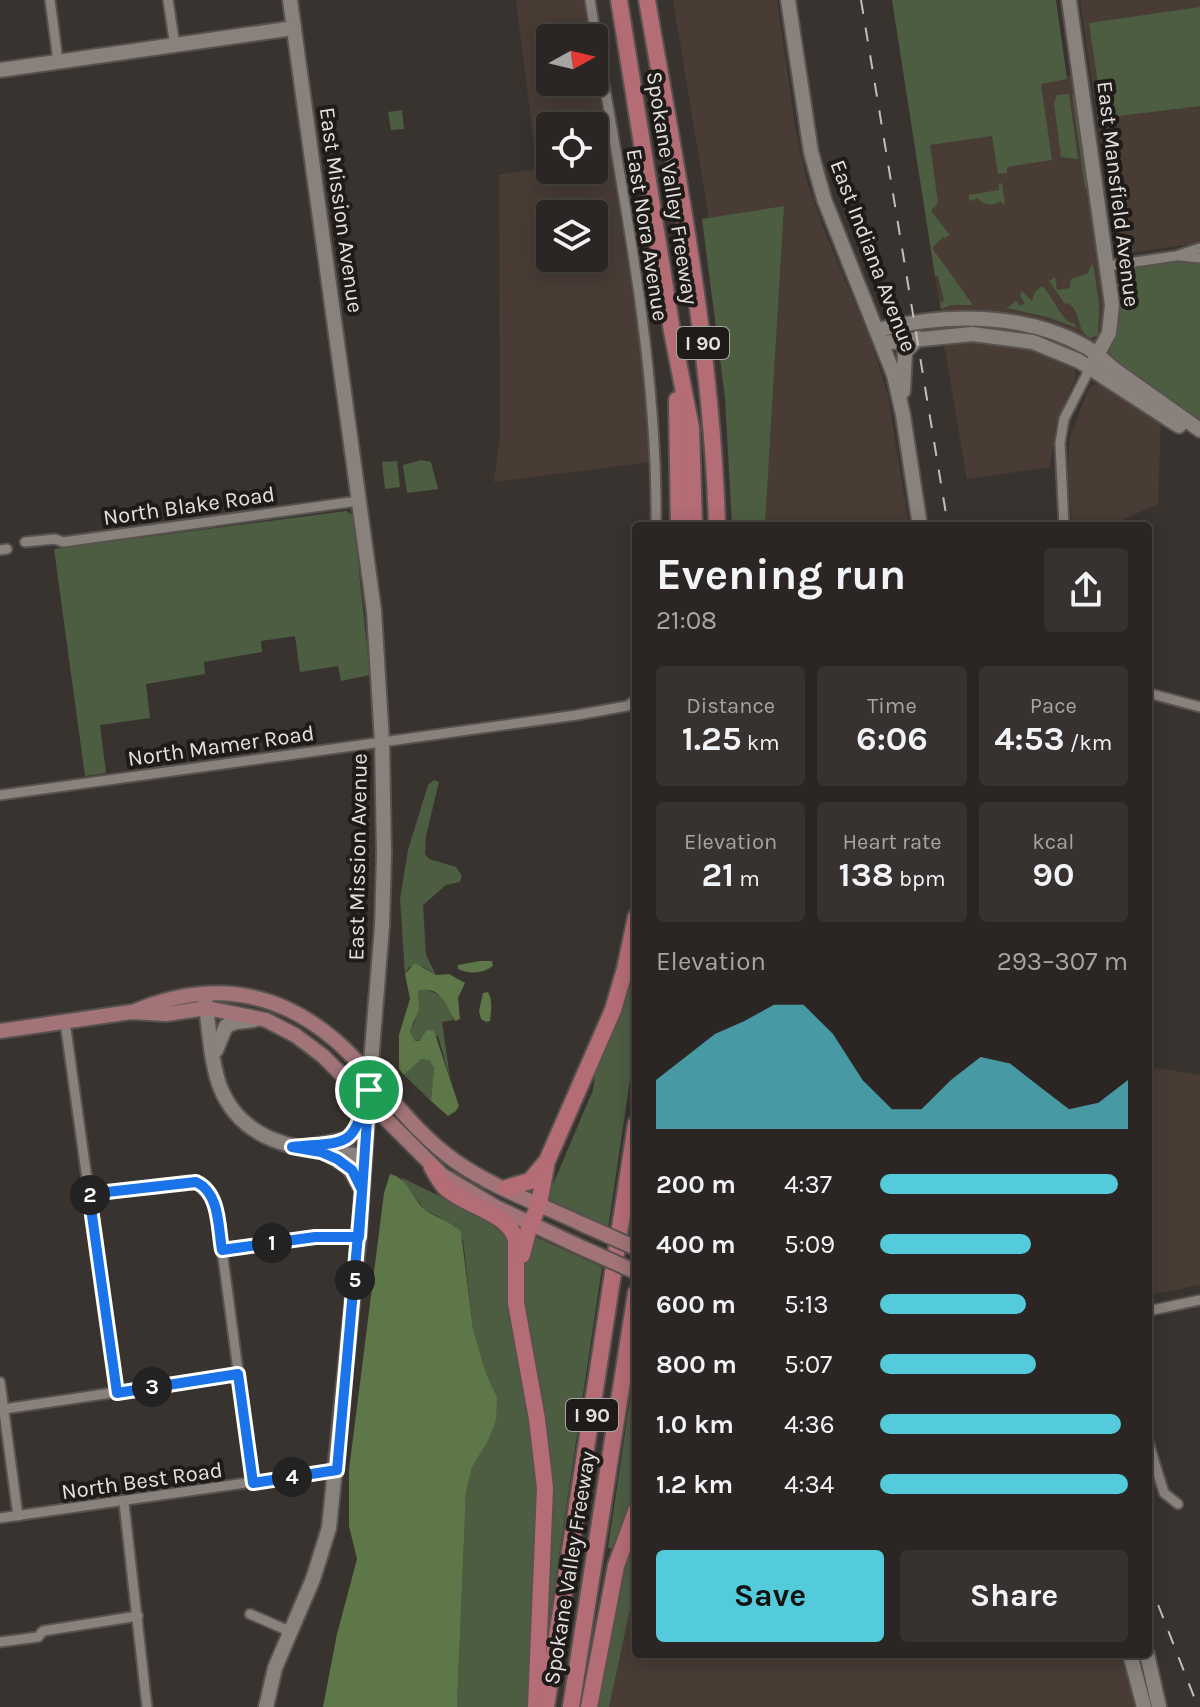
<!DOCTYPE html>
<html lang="en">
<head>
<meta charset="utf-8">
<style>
	:root { --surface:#2b2623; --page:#373230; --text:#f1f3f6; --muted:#a6a5a6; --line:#474341; --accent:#53cbda }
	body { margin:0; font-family:Karla,sans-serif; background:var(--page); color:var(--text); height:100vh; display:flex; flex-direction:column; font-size:30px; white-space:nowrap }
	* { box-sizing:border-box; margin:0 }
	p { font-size:26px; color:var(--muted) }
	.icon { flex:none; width:44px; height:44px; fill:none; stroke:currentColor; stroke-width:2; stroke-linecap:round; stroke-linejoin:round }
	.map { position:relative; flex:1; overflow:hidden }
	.panel { position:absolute; left:632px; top:522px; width:520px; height:1136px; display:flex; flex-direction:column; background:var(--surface); border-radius:8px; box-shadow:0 4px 20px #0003,0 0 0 2px var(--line) }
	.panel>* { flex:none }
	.needle { width:52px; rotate:82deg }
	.fabs { position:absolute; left:536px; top:24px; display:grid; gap:16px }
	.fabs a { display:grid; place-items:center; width:72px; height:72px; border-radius:8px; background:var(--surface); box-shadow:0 4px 20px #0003,0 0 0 2px var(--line); font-size:40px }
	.pin { position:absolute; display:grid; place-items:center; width:68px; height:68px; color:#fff; margin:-34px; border:4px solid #fff; border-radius:50%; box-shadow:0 2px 8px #0007 }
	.km { position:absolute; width:40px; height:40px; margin:-20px; border-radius:50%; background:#222; color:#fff; font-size:22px; line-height:40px; text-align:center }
	.round { display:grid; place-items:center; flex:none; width:84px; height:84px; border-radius:8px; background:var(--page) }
	.summary { display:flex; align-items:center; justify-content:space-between; height:136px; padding:0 24px }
	h1 { font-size:44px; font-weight:700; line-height:60px }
	.stats { display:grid; grid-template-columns:repeat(3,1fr); gap:12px; height:136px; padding:8px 24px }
	.stats div { display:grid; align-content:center; border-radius:8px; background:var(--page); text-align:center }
	.stats b { font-size:34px; font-weight:700 }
	.stats small { font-size:22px; font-weight:400 }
	.stats p { font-size:22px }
	.chart { height:224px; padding:16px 24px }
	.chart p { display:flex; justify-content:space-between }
	.chart svg { width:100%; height:144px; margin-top:8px; fill:var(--accent); opacity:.7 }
	.action { display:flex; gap:16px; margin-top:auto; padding:16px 24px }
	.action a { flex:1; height:92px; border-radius:8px; background:var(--accent); color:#111; font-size:32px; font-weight:700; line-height:92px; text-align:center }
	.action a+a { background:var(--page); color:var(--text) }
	ul { padding:0 24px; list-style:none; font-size:26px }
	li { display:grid; grid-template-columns:128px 96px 1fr; align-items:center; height:60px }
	li i { height:20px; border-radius:10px; background:var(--accent) }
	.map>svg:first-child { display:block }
	.built { fill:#483c35; fill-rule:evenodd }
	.green { fill:#4d5d42 }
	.forest { fill:#5d7748 }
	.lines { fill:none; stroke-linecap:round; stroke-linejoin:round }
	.street-casing { stroke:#57524f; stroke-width:13 }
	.secondary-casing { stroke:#57524f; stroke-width:18 }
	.primary-casing { stroke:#57524f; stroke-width:18 }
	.highway-casing { stroke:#57524f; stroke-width:20 }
	.street { stroke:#88817c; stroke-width:9 }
	.secondary { stroke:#88817c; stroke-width:14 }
	.primary { stroke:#a27478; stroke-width:14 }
	.highway { stroke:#b46c75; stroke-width:16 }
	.rail { stroke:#c2bebb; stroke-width:2; stroke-dasharray:14 14; stroke-linecap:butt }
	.secondary-bridge-casing { stroke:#57524f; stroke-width:18; stroke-linecap:butt }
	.primary-bridge-casing { stroke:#57524f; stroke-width:18; stroke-linecap:butt }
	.secondary-bridge { stroke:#88817c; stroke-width:14 }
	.primary-bridge { stroke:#a27478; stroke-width:14 }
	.route-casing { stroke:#fff; stroke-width:16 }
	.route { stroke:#1a73e8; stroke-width:10 }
	.labels { text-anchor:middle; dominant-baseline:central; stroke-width:8; stroke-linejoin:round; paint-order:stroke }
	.shield { fill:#1e1b19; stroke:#a9a6a3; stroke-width:2 }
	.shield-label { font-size:20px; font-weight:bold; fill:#e5e1de }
	.street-label { font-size:22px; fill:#e5e1de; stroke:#1e1b19 }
</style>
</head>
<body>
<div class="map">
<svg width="1200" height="1707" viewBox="0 0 1200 1707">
	<rect width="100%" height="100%" fill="#39332f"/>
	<!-- built -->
	<g class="built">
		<path d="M516,0H585L591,38H550V82H594V54L640,342L650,462L494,482L500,436L499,175L537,169ZM550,126H594V170H550ZM594,214V258H550V214Z"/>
		<polygon points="673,0 777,0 795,126 806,178 824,230 870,339 888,396 909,526 765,526 784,207 709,218"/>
		<polygon points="1080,0 1200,0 1200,243 1125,253 1116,249"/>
		<polygon points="1073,75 1104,299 1104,320 1100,336 1094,343 1086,342 1068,330 1012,315 941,313 916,154 930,145 992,135 1022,81"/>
		<polygon points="943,339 978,339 1029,348 1074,366 1076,377 1056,423 1050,467 967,479"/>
		<polygon points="1102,383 1161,417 1158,504 1109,526 1072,526 1068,474 1070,437 1090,386"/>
		<polygon points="1148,1067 1200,1075 1200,1285 1148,1295"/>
		<polygon points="636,1582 636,1654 1123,1654 1137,1707 609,1707"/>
	</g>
	<!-- green -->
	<g class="green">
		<polygon points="892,0 1056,0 1067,79 1041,84 1052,160 1007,167 1007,173 998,174 992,136 930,145 938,203 931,211 950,235 945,238 943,237 932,248 973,305 951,305 941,309 940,303 944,301 938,276 935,276"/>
		<polygon points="1200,7 1200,106 1103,118 1089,23"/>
		<polygon points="1069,94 1078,159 1061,157 1054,103 1057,95"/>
		<polygon points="1072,94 1076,99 1088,185 1085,188"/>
		<polygon points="402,110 404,129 391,130 388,112"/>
		<path d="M1002,183L1005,206L1001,201C992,207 984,205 977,198L973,201L969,199V195L999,190V184Z"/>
		<polygon points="784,206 765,526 732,526 725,398 702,219"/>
		<polygon points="1176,256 1200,258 1200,430 1098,356 1104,345 1107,266"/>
		<path d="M1093,263L1099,305L1098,335L1090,338C1075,330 1083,313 1068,303L1065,304L1049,281L1055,277L1057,290L1070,288L1071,279L1087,274Z"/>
		<path d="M1042,286C1054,298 1059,316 1071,323L1073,322L1077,328L1048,317L1007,308L1016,301L1020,306L1025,303L1020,296L1022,291L1032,301L1035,292Z"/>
		<polygon points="421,460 431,462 438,489 407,493 403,465"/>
		<polygon points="397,461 400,487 385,489 382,462"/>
		<polygon points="346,511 353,515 370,675 341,681 338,666 300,672 295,636 261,641 262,652 204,662 205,674 146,684 150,718 100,725 106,773 85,776 54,549"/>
		<polygon points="434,780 439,782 426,836 425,854 429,859 456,867 462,876 460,882 446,885 423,905 426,955 436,975 424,967 409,967 405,974 400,899 408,850 428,785"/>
		<polygon points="636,950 636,1039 608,1229 546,1201 593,1090 595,1073 623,1001"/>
		<path d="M424,989C442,994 450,1002 453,1020L442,1022L450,1078L438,1036L415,1041L410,1031L415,1022L418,991Z"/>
		<polygon points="421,1059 429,1060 434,1068 431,1101 404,1075"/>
		<polygon points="400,1177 498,1224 509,1236 512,1331 538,1474 530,1707 457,1707 466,1493 472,1467 487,1443 497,1397 486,1373 473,1329 463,1240 455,1226 424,1209"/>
		<path d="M529,1234L602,1267L545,1650C546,1607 553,1558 549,1515C540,1423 511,1326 529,1234Z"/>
		<polygon points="636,1358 636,1492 614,1549 608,1548"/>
		<polygon points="636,1527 636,1582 609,1707 595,1707 621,1573"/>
	</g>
	<!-- forest -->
	<g class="forest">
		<path d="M480,961H492L493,966C482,974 469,974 458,969V965Z"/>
		<path d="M415,963L436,975L449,974L465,983L458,998L460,1019L455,1021C447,1008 441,984 418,991L419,1009L410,1031L415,1041H419L427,1030L434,1031L459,1106L456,1111L448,1116L431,1101L434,1068L429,1060L421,1059L404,1075L399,1069V1035L410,999L405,974Z"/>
		<path d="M488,992C493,1001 491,1011 490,1021L486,1022L481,1019L479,1011L483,993Z"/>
		<path d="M390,1174C407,1178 411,1195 422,1207C433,1218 451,1220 461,1232L473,1329L486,1373L497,1397L496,1420L487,1443L472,1467L466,1493L457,1707H323L337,1634L357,1559L349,1526V1470L384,1193Z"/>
	</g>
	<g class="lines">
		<!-- street casing -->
		<g class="street-casing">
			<g id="street">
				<polyline points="50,0 58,61"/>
				<polyline points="168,0 175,46"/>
				<path d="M590,0C618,174 658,349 656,526"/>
				<polyline points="1180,256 1200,258"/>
				<polyline points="1107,266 1176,256 1200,248"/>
				<polyline points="1064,526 1060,443 1064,419 1090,368"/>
				<polyline points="25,542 55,539 63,542 358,501"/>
				<polyline points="0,550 7,549"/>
				<polyline points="1148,693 1200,707"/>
				<polyline points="0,795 577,715 627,706 636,700"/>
				<polyline points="65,1022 117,1393"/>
				<polyline points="89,1194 187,1181 203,1186 212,1195 222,1250 253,1483"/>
				<polyline points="222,1250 315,1237 359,1237"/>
				<polyline points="1148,1311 1200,1300"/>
				<polyline points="0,1382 18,1516"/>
				<polyline points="4,1409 238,1374"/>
				<polyline points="1148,1441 1164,1493 1178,1504"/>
				<polyline points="124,1503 147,1707"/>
				<polyline points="0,1518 337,1470"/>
				<polyline points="250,1614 289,1631"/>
				<polyline points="0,1642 38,1637 43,1631 138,1616"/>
			</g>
		</g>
		<!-- secondary casing -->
		<g class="secondary-casing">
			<g id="secondary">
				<polyline points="290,0 374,611 382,742 384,855 382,926 372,1050"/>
				<polyline points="788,0 811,152 824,199 894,375 903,415 920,526"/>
				<polyline points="1069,0 1112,305 1109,333 1090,368"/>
				<polyline points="0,70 294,28"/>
				<path d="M878,330C944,313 1025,312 1086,347C1097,353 1106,363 1115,370C1143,390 1172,410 1200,430"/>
				<polyline points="883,343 972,334 1033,342 1079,361 1179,426"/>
				<polyline points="903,391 905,352 918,338"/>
				<path d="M205,998C209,1026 210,1057 219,1084C242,1148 307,1150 364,1156"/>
				<polyline points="216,1050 226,1026 236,1022 254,1020"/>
				<polyline points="316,1145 348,1139 357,1128"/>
				<polyline points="331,1156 349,1167 362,1190"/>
				<polyline points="1130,1654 1144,1707"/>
				<polyline points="1147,1654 1159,1707"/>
				<polyline points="266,1707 275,1668 313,1579 329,1528 359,1237 366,1134"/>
			</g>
		</g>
		<!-- primary casing -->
		<g class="primary-casing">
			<g id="primary">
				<path d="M135,1011C207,981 274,988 335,1040C378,1077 408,1128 455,1161C493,1188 540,1204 582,1224"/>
				<polyline points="0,1031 131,1012 166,1014 207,1008 266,1020 295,1035 323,1056 442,1175 496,1207 576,1245"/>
			</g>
		</g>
		<!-- highway casing -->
		<g class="highway-casing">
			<g id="highway">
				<polyline points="619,0 672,331 691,428 694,526"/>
				<path d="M647,0C677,174 712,349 717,526"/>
				<polyline points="677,400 679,526"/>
				<path d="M432,1167C436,1174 440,1182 446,1188C467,1207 506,1211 516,1239V1303L537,1419L545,1488L536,1707"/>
				<polyline points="506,1188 530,1181 547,1161 613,1010 625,969 636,917"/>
				<polyline points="522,1255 528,1231 539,1204 546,1166"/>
				<polyline points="546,1707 636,1124"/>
				<polyline points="571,1707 636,1293"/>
				<polyline points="589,1707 616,1566 636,1511"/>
			</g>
		</g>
		<!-- street -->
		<use href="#street" class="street"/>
		<!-- secondary -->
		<use href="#secondary" class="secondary"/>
		<!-- primary -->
		<use href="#primary" class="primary"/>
		<!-- highway -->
		<use href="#highway" class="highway"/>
		<!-- rail -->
		<g class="rail">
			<polyline points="861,0 948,526"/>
			<polyline points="1148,1579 1198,1707"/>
		</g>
		<!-- secondary-bridge casing -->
		<g class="secondary-bridge-casing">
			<polyline id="secondary-bridge" points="366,1134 372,1050"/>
		</g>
		<!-- primary-bridge casing -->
		<g class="primary-bridge-casing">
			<g id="primary-bridge">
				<polyline points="582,1224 636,1248"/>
				<polyline points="576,1245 636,1272"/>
			</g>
		</g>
		<!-- secondary-bridge -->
		<use href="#secondary-bridge" class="secondary-bridge"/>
		<!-- primary-bridge -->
		<use href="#primary-bridge" class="primary-bridge"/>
	</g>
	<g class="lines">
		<!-- route casing -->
		<g class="route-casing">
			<path id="route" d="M369,1090L359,1237H315L222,1250C218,1227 220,1193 196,1182L89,1194L117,1393L238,1374L253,1483L337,1470L362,1190L352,1170L337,1159L321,1152L292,1147C352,1141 351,1149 369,1090"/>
		</g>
		<!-- route -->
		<use href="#route" class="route"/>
	</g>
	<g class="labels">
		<!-- shield labels -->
		<g class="shield">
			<rect x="677" y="327" width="52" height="32" rx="6"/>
			<rect x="566" y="1399" width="52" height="32" rx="6"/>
		</g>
		<g class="shield-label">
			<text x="703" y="343">I 90</text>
			<text x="592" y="1415">I 90</text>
		</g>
		<!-- street labels -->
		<g class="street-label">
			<text transform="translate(672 188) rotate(81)">Spokane Valley Freeway</text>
			<text transform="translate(1118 194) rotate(83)">East Mansfield Avenue</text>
			<text transform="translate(341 210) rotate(82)">East Mission Avenue</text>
			<text transform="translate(647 235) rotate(81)">East Nora Avenue</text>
			<text transform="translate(873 256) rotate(69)">East Indiana Avenue</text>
			<text transform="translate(189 506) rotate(-8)">North Blake Road</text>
			<text transform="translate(221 746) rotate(-8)">North Mamer Road</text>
			<text transform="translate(358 857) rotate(-89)">East Mission Avenue</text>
			<text transform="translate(142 1481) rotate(-8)">North Best Road</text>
			<text transform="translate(570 1568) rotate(-81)">Spokane Valley Freeway</text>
		</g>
	</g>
</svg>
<div class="fabs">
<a><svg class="needle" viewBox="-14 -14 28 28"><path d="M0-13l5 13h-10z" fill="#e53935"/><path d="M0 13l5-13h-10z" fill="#a6a5a6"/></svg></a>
<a><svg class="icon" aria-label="locate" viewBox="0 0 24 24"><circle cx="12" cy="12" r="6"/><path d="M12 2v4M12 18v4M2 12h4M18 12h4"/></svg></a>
<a><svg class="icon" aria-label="layers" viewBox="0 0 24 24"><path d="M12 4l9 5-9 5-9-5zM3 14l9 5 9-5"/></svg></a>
</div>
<div class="pin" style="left:369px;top:1090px;background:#1e9e55"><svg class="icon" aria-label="arrive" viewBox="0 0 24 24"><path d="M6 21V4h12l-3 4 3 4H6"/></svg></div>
<b class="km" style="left:272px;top:1243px">1</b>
<b class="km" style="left:90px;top:1195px">2</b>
<b class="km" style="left:152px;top:1387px">3</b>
<b class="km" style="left:292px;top:1477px">4</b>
<b class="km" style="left:355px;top:1280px">5</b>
<section class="panel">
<div class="summary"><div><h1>Evening run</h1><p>21:08</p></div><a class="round"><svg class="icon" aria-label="share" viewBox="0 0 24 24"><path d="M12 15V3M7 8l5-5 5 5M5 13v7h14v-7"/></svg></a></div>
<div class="stats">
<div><p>Distance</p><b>1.25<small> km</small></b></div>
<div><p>Time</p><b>6:06</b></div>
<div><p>Pace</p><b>4:53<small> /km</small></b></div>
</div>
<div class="stats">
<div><p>Elevation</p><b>21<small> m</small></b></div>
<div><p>Heart rate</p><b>138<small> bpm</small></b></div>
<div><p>kcal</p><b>90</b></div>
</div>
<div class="chart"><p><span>Elevation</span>293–307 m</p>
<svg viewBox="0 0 160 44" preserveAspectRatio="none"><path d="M0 44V29L10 22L20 15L30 11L40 6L50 6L60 15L70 29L80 38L90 38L100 29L110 22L120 24L130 31L140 38L150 36L160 29V44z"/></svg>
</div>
<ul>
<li><b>200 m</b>4:37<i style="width:96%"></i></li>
<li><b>400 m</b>5:09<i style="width:61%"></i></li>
<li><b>600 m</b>5:13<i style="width:59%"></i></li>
<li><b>800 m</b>5:07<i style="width:63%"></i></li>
<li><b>1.0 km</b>4:36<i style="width:97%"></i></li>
<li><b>1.2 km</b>4:34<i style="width:100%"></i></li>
</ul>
<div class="action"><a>Save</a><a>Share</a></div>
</section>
</div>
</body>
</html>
